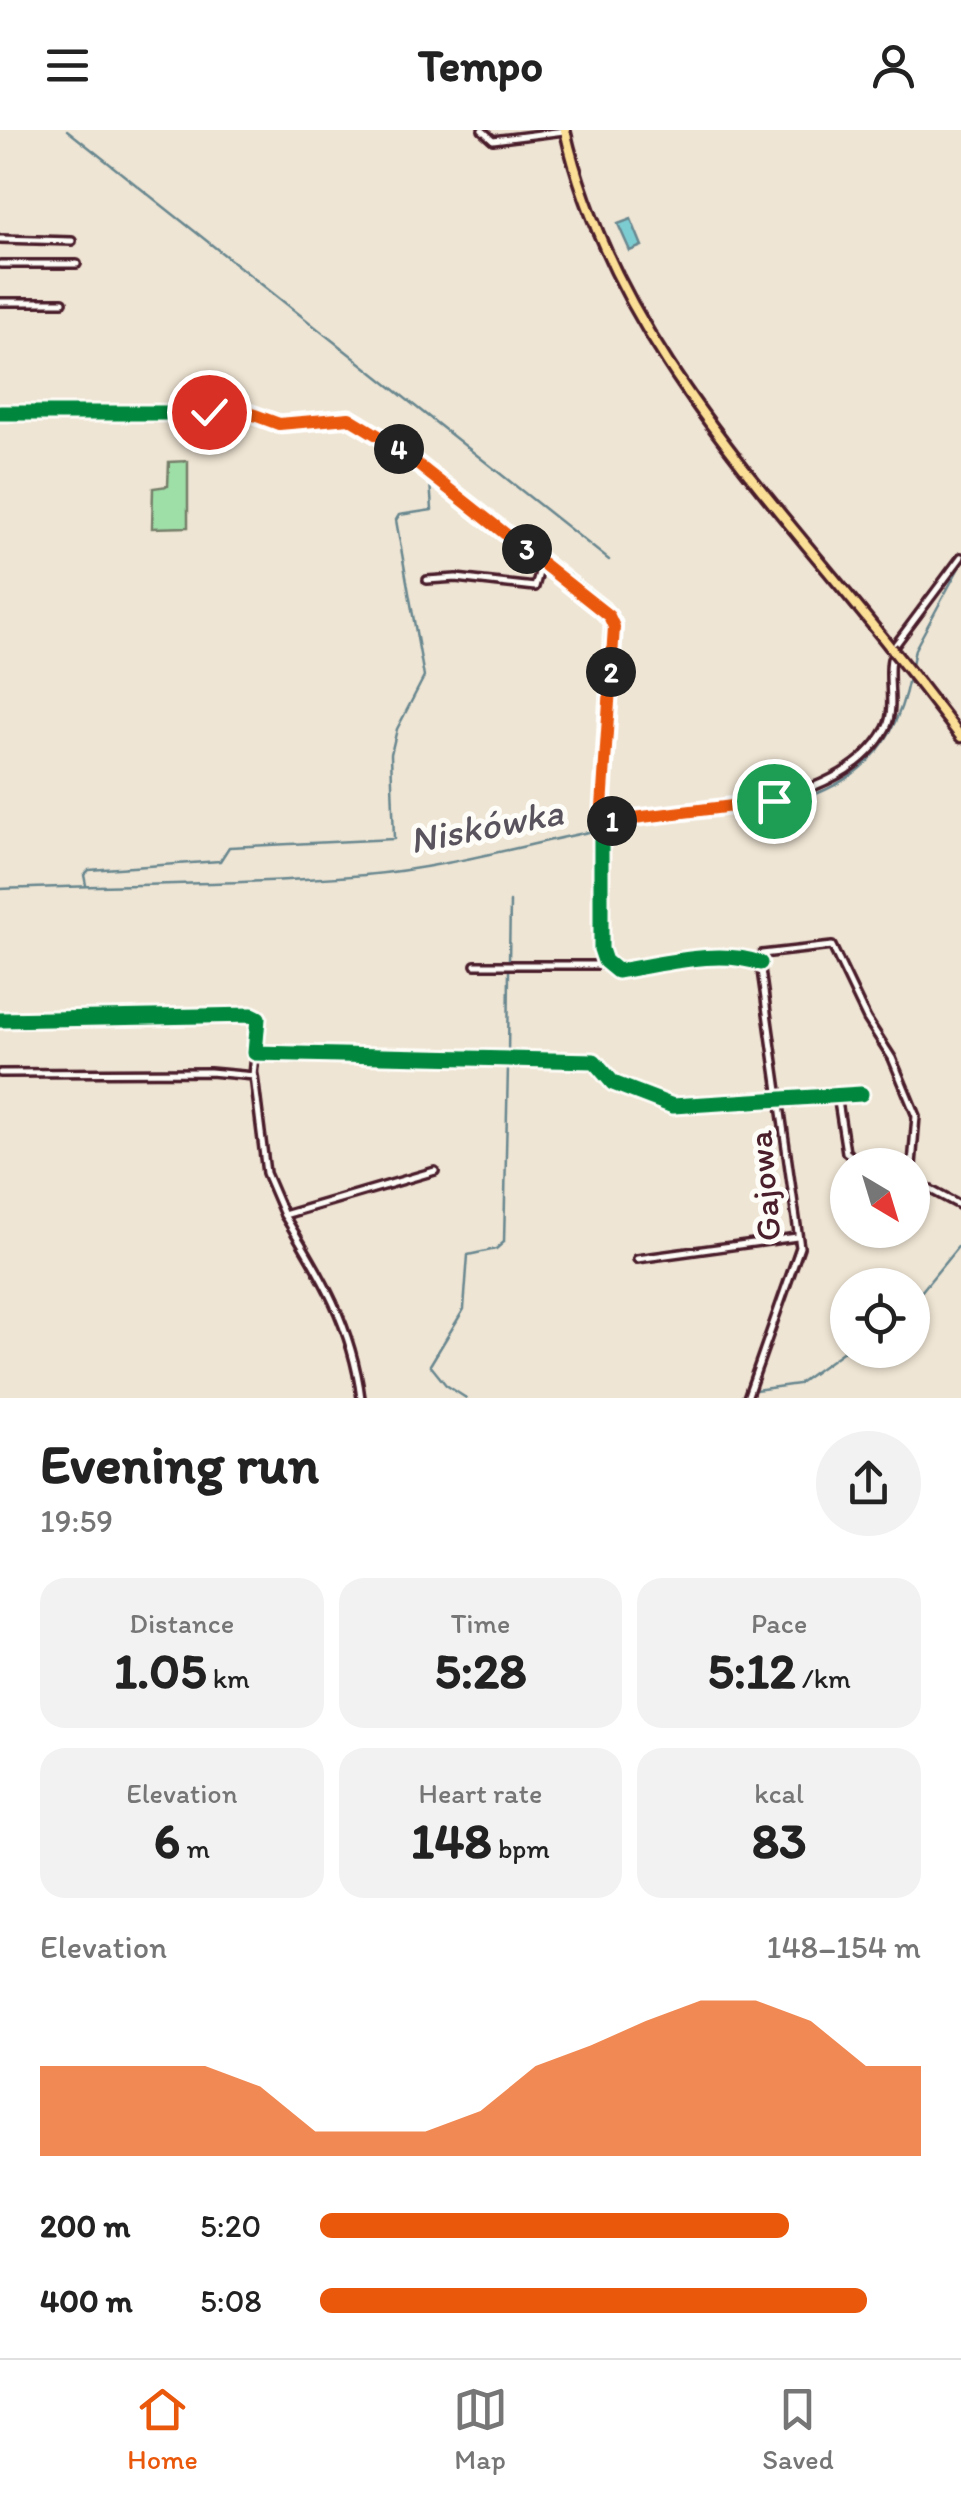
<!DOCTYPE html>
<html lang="en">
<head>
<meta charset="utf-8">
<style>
	:root { --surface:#fff; --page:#f2f2f2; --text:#222; --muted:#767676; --line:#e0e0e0; --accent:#ea580c }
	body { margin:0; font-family:Itim,sans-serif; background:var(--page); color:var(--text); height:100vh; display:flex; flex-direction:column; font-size:38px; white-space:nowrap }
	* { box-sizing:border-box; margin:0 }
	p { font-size:32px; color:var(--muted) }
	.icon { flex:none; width:55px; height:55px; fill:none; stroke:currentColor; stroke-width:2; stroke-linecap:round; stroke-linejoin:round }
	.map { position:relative; height:1268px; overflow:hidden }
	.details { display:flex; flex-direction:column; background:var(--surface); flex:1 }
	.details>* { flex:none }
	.needle { width:65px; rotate:142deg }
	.fabs { position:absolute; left:830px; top:1018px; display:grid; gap:20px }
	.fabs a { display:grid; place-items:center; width:100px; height:100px; border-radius:50%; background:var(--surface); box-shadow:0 2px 8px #0004; font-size:50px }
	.pin { position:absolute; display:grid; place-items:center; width:85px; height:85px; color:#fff; margin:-42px; border:5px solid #fff; border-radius:50%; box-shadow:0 2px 10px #0007 }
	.km { position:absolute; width:50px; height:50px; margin:-25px; border-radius:50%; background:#222; color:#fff; font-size:28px; line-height:50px; text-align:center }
	.round { display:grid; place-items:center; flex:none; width:105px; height:105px; border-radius:52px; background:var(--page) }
	.headline { display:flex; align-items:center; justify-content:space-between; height:170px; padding:0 40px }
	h1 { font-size:55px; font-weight:700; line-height:75px }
	.metrics { display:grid; grid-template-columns:repeat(3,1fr); gap:15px; height:170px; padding:10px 40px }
	.metrics div { display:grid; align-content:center; border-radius:25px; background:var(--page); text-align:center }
	.metrics b { font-size:50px; font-weight:700 }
	.metrics small { font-size:28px; font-weight:400 }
	.metrics p { font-size:28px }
	.chart { height:280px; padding:20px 40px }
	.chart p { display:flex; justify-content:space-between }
	.chart svg { width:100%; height:180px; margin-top:10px; fill:var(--accent); opacity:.7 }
	ul { padding:0 40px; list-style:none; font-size:32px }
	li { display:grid; grid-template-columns:160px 120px 1fr; align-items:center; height:75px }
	li i { height:25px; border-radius:12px; background:var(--accent) }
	header { display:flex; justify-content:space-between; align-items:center; height:130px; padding:0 40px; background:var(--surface); font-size:45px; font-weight:700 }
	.menu { display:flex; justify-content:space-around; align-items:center; height:140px; border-top:2px solid var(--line); background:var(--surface); font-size:28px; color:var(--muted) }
	.menu a { display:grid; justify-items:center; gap:5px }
	.menu .selected { color:var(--accent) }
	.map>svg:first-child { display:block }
	.green { fill:#9edea7; stroke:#747e69; stroke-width:2.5 }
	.water { fill:#7ccdd2; stroke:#68878f; stroke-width:2.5 }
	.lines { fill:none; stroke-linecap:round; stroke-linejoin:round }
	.stream { stroke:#68878f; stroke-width:2.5 }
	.minor-casing { stroke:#4a1f2b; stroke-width:12 }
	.major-casing { stroke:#4a1f2b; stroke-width:15 }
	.minor { stroke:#fdfcf7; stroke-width:5 }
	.major { stroke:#fbdf96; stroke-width:8 }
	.major-bridge-casing { stroke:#4a1f2b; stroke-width:15; stroke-linecap:butt }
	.major-bridge { stroke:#fbdf96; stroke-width:8 }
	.cycleway-casing { stroke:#fdfcf7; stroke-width:21 }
	.cycleway { stroke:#00873e; stroke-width:15 }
	.route-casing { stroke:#fff; stroke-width:20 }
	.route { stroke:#ea580c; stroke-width:12 }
	.labels { text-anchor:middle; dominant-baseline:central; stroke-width:10; stroke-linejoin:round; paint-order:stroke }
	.street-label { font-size:35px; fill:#4a1f2b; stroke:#fdfcf7 }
	.water-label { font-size:38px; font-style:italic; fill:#59535d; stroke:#fdfcf7 }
</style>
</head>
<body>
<header><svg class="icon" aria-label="menu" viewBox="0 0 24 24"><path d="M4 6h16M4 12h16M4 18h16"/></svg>Tempo<svg class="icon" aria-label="person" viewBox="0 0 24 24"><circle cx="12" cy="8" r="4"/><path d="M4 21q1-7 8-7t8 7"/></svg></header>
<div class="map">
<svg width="961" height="1268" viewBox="0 0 961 1268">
	<rect width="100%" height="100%" fill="#efe5d4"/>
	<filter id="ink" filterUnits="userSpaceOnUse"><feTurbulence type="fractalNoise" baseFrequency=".01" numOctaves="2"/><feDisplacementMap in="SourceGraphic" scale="20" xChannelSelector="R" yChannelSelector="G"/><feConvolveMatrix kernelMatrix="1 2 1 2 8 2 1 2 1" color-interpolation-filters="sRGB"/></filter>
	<g filter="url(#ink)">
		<!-- green -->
		<polygon class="green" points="188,331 188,397 152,398 153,358 168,356 169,332"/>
		<!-- water -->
		<polygon class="water" points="631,89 642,116 630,121 618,94"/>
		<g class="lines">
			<!-- stream -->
			<g class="stream">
				<polyline points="67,0 609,430"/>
				<polyline points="911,540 915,519 961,434"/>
				<polyline points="86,755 84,745 89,740 220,731 229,717 394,709 391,624 397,599 424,547 396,390 399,385 432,380 430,351"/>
				<path d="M0,759C121,754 244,755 365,745C457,737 549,707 641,692C713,679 798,689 859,639C888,616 902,583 909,548"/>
				<polyline points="509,831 510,772"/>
				<polyline points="508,927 509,841"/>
				<polyline points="912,1173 961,1113"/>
				<polyline points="755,1260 798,1254 848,1218"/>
				<polyline points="466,1268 446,1255 430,1235 464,1179 468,1125 496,1119 504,1112 508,936"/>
				<polyline points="741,1268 747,1260"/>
			</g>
			<!-- minor casing -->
			<g class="minor-casing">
				<g id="minor">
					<polyline points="482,0 493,10 564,1"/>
					<polyline points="0,109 72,111"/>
					<polyline points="0,134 77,134"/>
					<polyline points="0,172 63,172"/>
					<path d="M0,283H249L279,294L349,288L392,314L602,479L613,493L601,697V819L605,831L617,841C660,835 718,818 760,833"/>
					<polyline points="427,450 456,448 535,457 542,432"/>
					<polyline points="896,514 961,427"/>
					<path d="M601,692C684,680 840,684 886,598C896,579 887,550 891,529"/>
					<polyline points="760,833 762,824 832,816 867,889 892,928 916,986 912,1035"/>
					<polyline points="475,835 610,835"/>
					<polyline points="0,890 252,885 258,888 255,923 594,931 613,953 673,976 861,964"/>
					<polyline points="0,943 210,942 254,946 266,1043 284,1085"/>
					<polyline points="253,946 255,924"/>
					<polyline points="837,965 846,1022 863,1035"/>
					<polyline points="912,1050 961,1076"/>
					<polyline points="637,1129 797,1107"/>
					<path d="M361,1268C352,1196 321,1145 284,1085L435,1041"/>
					<polyline points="747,1268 800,1117 760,833"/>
				</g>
			</g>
			<!-- major casing -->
			<g class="major-casing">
				<g id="major">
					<path d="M565,0C611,205 764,359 891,518"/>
					<polyline points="920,554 961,607"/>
				</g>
			</g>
			<!-- minor -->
			<use href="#minor" class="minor"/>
			<!-- major -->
			<use href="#major" class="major"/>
			<!-- major-bridge casing -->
			<g class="major-bridge-casing">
				<polyline id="major-bridge" points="891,518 920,554"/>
			</g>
			<!-- major-bridge -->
			<use href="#major-bridge" class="major-bridge"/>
			<!-- cycleway casing -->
			<g class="cycleway-casing">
				<g id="cycleway">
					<path d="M0,283H249L279,294L349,288L392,314L602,479L613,493L601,697V819L605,831L617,841C660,835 718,818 760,833"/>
					<polyline points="0,890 252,885 258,888 255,923 594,931 613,953 673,976 861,964"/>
				</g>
			</g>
			<!-- cycleway -->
			<use href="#cycleway" class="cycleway"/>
		</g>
	</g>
	<g class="lines" filter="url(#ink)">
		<!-- route casing -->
		<g class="route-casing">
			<polyline id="route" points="209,282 249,283 279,294 349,288 392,314 609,486 614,497 601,692 774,671"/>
		</g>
		<!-- route -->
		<use href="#route" class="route"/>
	</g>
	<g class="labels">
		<!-- street labels -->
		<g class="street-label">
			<text transform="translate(764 1056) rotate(-95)">Gajowa</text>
		</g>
		<!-- water labels -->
		<g class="water-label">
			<text transform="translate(486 696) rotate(-11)">Niskówka</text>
		</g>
	</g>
</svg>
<div class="fabs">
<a><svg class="needle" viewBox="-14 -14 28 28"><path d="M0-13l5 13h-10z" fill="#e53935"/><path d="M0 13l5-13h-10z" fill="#767676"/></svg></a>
<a><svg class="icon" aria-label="locate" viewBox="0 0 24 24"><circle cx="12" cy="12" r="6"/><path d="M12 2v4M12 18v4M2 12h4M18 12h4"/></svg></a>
</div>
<div class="pin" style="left:774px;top:671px;background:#1e9e55"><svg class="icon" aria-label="arrive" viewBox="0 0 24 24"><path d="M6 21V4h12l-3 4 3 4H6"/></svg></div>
<div class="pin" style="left:209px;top:282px;background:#d93025"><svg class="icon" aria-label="check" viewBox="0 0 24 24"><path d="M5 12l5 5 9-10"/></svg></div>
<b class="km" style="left:612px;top:691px">1</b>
<b class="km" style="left:611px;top:542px">2</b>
<b class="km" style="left:527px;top:419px">3</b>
<b class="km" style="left:399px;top:319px">4</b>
</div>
<section class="details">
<div class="headline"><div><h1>Evening run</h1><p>19:59</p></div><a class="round"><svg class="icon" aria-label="share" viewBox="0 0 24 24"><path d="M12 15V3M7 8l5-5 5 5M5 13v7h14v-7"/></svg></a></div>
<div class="metrics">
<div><p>Distance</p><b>1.05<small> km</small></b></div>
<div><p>Time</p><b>5:28</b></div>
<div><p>Pace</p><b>5:12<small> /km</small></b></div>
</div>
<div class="metrics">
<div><p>Elevation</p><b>6<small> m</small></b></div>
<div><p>Heart rate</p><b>148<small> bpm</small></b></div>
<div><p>kcal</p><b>83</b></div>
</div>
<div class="chart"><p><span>Elevation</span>148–154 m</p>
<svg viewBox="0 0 160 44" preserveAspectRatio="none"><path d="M0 44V22L10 22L20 22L30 22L40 27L50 38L60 38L70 38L80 33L90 22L100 17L110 11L120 6L130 6L140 11L150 22L160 22V44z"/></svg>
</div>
<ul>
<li><b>200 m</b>5:20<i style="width:78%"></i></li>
<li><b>400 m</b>5:08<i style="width:91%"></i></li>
</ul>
</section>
<nav class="menu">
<a class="selected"><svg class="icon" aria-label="home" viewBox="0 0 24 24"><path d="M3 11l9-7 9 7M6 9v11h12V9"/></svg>Home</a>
<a><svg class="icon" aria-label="map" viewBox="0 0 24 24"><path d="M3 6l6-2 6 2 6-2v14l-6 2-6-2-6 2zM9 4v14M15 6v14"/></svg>Map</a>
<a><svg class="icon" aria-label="saved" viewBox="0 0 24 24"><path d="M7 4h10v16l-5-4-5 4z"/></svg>Saved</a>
</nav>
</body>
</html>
